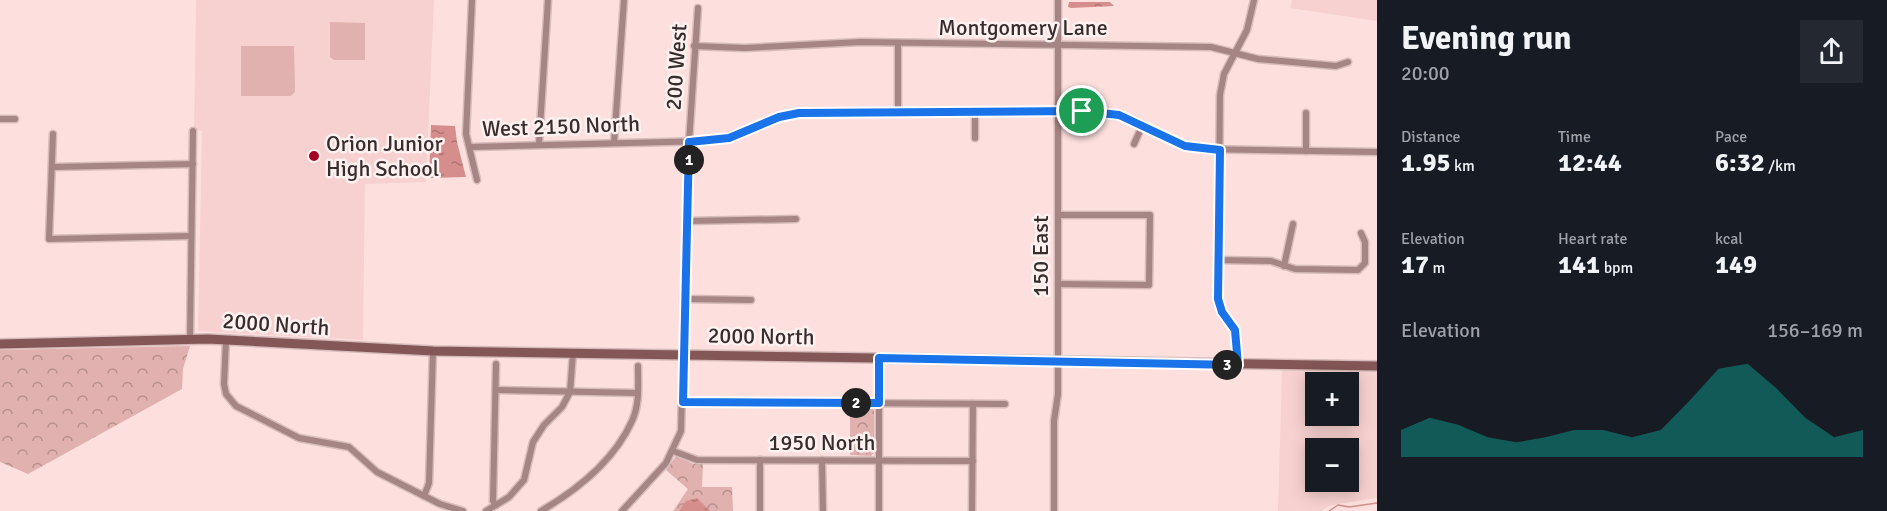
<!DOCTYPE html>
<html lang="en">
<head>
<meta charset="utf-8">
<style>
	:root { --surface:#171b24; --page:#242831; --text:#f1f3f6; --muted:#9ea1a6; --accent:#0f766e }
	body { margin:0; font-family:Signika,sans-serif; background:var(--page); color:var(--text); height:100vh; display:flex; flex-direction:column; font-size:22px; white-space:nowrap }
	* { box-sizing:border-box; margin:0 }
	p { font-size:20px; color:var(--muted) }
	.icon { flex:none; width:33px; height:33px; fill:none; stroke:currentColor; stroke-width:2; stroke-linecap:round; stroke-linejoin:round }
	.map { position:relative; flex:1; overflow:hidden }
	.sheet { display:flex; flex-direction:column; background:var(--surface); width:510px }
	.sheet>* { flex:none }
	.buttons { position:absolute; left:1305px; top:372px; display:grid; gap:12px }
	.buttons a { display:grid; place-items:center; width:54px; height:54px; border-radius:0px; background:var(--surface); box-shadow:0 3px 15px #0003; font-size:30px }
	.pin { position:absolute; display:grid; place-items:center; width:51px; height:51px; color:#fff; margin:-26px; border:3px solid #fff; border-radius:50%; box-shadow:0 2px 6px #0007 }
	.km { position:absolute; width:30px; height:30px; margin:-15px; border-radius:50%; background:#222; color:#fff; font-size:16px; line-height:30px; text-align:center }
	.round { display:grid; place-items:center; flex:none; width:63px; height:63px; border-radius:0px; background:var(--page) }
	.head { display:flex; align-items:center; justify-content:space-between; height:102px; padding:0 24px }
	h1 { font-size:33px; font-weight:800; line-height:45px }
	.stats { display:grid; grid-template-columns:repeat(3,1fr); gap:9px; height:102px; padding:6px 24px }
	.stats div { display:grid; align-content:center }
	.stats b { font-size:26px; font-weight:800 }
	.stats small { font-size:16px; font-weight:400 }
	.stats p { font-size:16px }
	.chart { height:168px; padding:12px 24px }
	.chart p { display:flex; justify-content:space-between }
	.chart svg { width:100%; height:108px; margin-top:6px; fill:var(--accent); opacity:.7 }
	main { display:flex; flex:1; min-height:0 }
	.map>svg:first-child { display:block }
	.built { fill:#f7d1cf; fill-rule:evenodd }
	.green { fill:#e0b1ae }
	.forest { fill:url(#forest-crowns) }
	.water { fill:url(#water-ripples) }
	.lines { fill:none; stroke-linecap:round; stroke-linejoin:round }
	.stream { stroke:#d58e8c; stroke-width:1.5 }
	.street-casing { stroke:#d6bcbb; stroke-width:9 }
	.secondary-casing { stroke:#d6bcbb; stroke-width:12 }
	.street { stroke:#a68684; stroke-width:6 }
	.secondary { stroke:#835756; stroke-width:9 }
	.route-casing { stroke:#fff; stroke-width:12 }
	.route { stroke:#1a73e8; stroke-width:8 }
	.poi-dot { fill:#a40725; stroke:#fef2f1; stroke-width:2 }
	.labels { text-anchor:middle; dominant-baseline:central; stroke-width:5; stroke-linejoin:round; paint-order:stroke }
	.street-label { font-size:22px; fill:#382d2d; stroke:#fef2f1 }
	.poi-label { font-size:22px; fill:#382d2d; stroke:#fef2f1; text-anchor:start }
</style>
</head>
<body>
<main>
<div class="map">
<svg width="1377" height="511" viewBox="0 0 1377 511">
	<defs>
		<pattern id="forest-crowns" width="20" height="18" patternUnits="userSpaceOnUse" patternTransform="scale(1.5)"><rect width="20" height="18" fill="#e0b1ae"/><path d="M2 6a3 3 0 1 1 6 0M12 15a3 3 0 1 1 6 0" fill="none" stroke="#b7908e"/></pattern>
		<pattern id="water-ripples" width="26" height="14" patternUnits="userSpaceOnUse" patternTransform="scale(1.5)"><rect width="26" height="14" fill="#d58e8c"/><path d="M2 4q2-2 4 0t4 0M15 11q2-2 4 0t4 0" fill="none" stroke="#ae7473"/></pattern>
	</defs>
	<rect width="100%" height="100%" fill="#fde0de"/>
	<!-- built -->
	<g class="built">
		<polygon points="196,0 434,0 426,182 365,184 363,340 198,331 202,131 194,130"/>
		<polygon points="1292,0 1377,0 1377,21 1290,8"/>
		<path d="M1282,370L1377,371V498L1331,505L1321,511H1278ZM1348,382V416H1316V382ZM1348,448V482H1316V448Z"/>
	</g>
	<!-- green -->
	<g class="green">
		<polygon points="330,22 365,23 365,60 334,60 330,57"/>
		<polygon points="241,46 294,46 295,92 291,96 241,96"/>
	</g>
	<!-- forest -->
	<g class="forest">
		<polygon points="190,346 183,369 182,389 28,474 0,462 0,350"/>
		<polygon points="850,408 871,408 874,410 874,453 871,456 850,455"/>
		<polygon points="676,456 693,464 703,464 702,487 732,487 733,511 673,511 688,489 666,470"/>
	</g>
	<!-- water -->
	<g class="water">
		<polygon points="1069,2 1110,2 1114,6 1071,8 1068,7"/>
		<polygon points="431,125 455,126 457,142 466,177 429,178"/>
		<polygon points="697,498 710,511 679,511 686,501"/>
	</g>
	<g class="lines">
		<!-- stream -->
		<polyline class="stream" points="1329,511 1338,505 1349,507 1377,503"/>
		<!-- street casing -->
		<g class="street-casing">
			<g id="street">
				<polyline points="472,0 466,134 477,180"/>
				<polyline points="898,44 898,113"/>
				<polyline points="694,46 745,48 861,42 1211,47 1258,59 1336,66 1348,62"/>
				<polyline points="975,112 975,138"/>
				<polyline points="0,119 15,119"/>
				<polyline points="53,134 49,239 191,236"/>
				<polyline points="614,143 624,0"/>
				<polyline points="539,144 548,0"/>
				<polyline points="1134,144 1143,124"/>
				<path d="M471,147L707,141C740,136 767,119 799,113L1082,111L1132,119L1185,146L1202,149L1377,152"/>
				<polyline points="1306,151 1306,113"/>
				<polyline points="53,167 193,164"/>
				<polyline points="688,221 796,219"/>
				<polyline points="1218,260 1271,261 1295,269 1358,270 1365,263 1365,242 1361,233"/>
				<polyline points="1284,266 1293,224"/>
				<polyline points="1058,284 1149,285 1150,215 1058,215"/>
				<polyline points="686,299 751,300"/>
				<polyline points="190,339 193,131"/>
				<polyline points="226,340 224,384 226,394 236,406 299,438 349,447 377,472 440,504 463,511"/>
				<polyline points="879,358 879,511"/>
				<polyline points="1238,365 1235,330 1222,312 1218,299 1220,95 1224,74 1247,30 1254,0"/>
				<polyline points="496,390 637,393"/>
				<polyline points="683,402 1005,404"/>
				<polyline points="673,451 697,460 973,461"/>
				<polyline points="760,460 760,511"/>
				<polyline points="822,460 823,511"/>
				<polyline points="424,496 429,483 433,351"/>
				<polyline points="496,505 493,501 496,364"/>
				<polyline points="486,511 509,497 524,480 533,442 544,425 562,407 570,392 573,353"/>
				<path d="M541,511C577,490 614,461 632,421C640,404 638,384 638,366"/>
				<polyline points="622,511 666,463 681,431 689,142 698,8"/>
				<polyline points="972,511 973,404"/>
				<polyline points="1054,511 1054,421 1058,394 1058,0"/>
			</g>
		</g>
		<!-- secondary casing -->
		<g class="secondary-casing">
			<polyline id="secondary" points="0,344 208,339 433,351 1377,366"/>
		</g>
		<!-- street -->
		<use href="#street" class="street"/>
		<!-- secondary -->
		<use href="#secondary" class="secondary"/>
	</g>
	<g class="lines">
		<!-- route casing -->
		<g class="route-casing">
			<polygon id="route" points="1082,111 1119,115 1185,146 1220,150 1218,299 1222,312 1235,330 1238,365 879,358 879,403 683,402 689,142 729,138 779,117 799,113"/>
		</g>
		<!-- route -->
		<use href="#route" class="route"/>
	</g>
	<!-- markers -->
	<circle class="poi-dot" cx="314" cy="156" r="6"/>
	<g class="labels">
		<!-- street labels -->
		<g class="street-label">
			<text x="1023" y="27">Montgomery Lane</text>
			<text transform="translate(676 67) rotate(-86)">200 West</text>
			<text transform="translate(561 126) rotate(-2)">West 2150 North</text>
			<text transform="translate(1040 256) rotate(-90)">150 East</text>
			<text transform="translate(276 324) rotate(4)">2000 North</text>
			<text transform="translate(761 336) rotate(1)">2000 North</text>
			<text x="822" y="442">1950 North</text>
		</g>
		<!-- poi labels -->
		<g class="poi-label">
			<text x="326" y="143">Orion Junior<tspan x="326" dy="25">High School</tspan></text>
		</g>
	</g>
</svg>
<div class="buttons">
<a>+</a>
<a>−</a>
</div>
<div class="pin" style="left:1082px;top:111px;background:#1e9e55"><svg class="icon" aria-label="arrive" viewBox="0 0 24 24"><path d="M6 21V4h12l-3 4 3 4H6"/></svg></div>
<b class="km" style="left:689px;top:160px">1</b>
<b class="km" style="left:856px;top:403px">2</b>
<b class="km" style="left:1227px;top:365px">3</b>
</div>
<section class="sheet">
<div class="head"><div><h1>Evening run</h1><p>20:00</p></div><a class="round"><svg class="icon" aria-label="share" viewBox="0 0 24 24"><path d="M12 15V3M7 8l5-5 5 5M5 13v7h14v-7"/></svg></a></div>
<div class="stats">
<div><p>Distance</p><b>1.95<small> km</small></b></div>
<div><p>Time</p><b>12:44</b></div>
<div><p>Pace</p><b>6:32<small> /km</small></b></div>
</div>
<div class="stats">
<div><p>Elevation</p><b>17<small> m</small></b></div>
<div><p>Heart rate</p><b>141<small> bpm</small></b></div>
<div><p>kcal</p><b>149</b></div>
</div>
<div class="chart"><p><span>Elevation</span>156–169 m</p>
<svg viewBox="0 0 160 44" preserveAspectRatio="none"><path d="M0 44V33L10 28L20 31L30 36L40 38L50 36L60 33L70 33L80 36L90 33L100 21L110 8L120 6L130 16L140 28L150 36L160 33V44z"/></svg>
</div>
</section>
</main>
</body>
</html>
